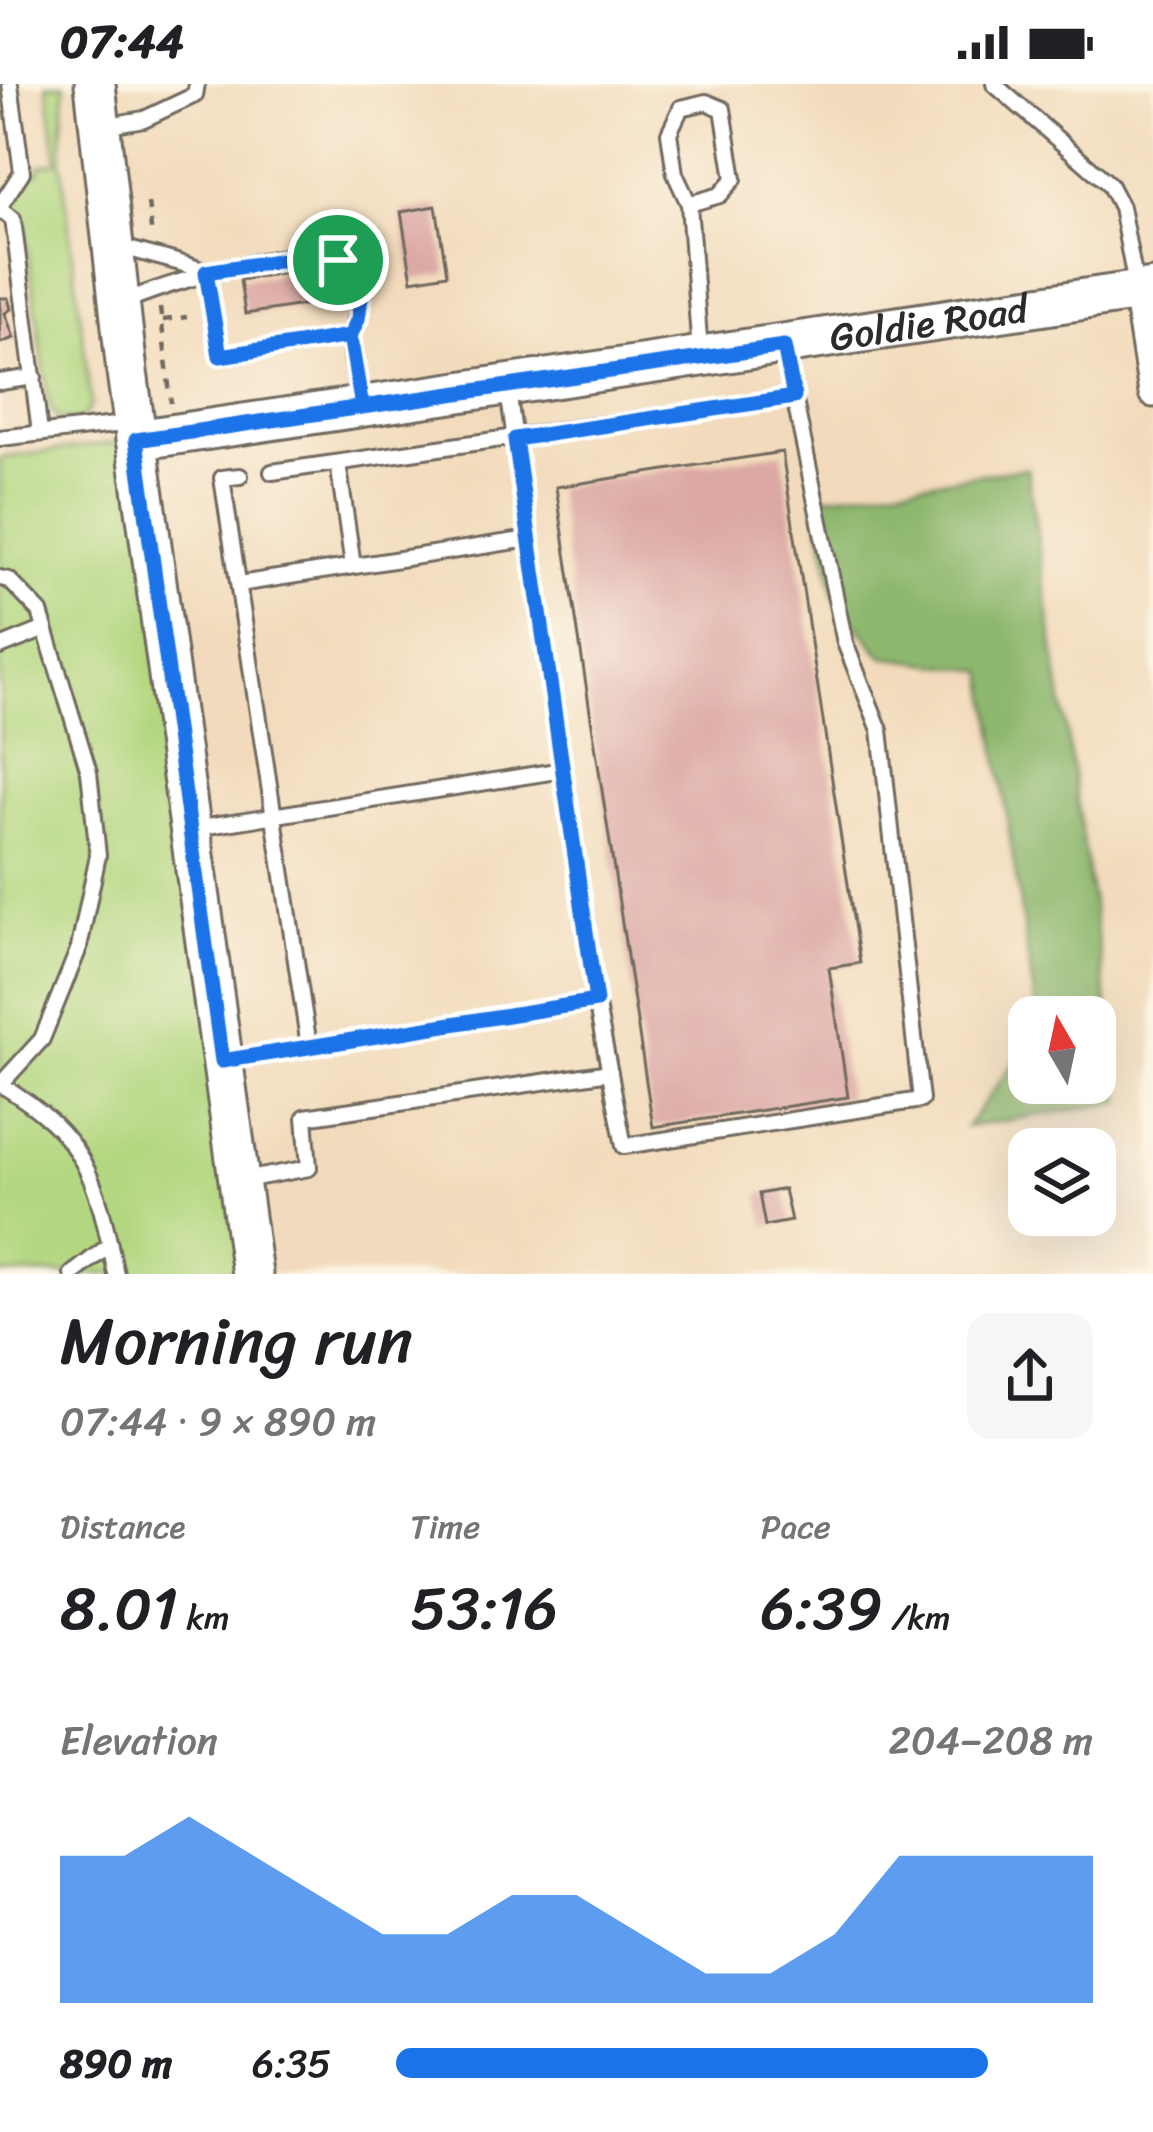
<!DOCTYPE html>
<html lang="en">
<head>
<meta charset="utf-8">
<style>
	:root { --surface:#fff; --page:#f6f6f6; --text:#202124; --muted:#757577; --accent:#1a73e8 }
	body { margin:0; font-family:Sriracha,sans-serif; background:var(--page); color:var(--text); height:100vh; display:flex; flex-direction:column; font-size:45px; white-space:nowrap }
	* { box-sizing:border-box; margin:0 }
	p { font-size:39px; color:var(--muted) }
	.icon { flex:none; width:66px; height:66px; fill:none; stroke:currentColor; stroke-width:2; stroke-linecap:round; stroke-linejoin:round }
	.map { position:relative; height:1190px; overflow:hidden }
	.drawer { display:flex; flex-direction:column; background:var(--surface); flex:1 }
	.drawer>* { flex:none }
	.needle { width:78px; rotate:351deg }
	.tools { position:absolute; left:1008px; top:912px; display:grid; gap:24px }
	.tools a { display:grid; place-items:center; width:108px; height:108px; border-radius:24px; background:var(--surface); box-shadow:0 12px 48px #0002; font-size:60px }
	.pin { position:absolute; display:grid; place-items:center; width:102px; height:102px; color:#fff; margin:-51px; border:6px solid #fff; border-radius:50%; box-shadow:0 3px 12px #0007 }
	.round { display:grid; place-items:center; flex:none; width:126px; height:126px; border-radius:24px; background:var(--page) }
	.summary { display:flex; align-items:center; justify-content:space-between; height:204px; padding:0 60px }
	h1 { font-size:66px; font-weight:600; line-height:90px }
	.metrics { display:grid; grid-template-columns:repeat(3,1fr); gap:18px; height:204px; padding:12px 60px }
	.metrics div { display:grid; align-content:center }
	.metrics b { font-size:60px; font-weight:600 }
	.metrics small { font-size:33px; font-weight:400 }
	.metrics p { font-size:33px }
	.chart { height:336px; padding:24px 60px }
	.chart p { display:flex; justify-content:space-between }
	.chart svg { width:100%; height:216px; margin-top:12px; fill:var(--accent); opacity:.7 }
	ul { padding:0 60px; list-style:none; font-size:39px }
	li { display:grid; grid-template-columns:192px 144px 1fr; align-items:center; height:90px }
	li i { height:30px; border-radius:15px; background:var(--accent) }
	.status { display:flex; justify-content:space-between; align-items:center; height:84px; padding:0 60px; background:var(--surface); direction:ltr }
	.status svg { height:33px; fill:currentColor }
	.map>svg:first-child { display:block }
	.green { fill:#b3d780; stroke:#6f8156; stroke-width:3 }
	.forest { fill:#8eb86e; stroke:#5c724c; stroke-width:3 }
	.building { fill:#dca8a4 }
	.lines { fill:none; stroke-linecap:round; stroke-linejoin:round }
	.lane-casing { stroke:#71695e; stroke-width:20 }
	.street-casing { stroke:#71695e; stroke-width:33 }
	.secondary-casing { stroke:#71695e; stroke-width:45 }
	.path { stroke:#71695e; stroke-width:4.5; stroke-dasharray:9 9; stroke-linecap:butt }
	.lane { stroke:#fff; stroke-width:14 }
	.street { stroke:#fff; stroke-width:27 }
	.secondary { stroke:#fff; stroke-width:39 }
	.route-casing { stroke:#fff; stroke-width:24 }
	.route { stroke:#1a73e8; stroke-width:15 }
	.labels { text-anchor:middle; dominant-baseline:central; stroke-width:9; stroke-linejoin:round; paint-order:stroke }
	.street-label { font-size:39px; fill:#2b2b2b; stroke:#fcf5e5 }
</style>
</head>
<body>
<div class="status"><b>07:44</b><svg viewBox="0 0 49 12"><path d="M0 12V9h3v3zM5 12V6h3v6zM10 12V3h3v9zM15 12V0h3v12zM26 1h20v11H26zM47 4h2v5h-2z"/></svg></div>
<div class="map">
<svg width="1153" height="1190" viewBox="0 0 1153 1190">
	<rect width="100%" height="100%" fill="#fcf5e5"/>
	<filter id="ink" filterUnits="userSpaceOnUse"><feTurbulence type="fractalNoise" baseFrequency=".00833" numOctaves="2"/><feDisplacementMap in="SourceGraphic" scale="24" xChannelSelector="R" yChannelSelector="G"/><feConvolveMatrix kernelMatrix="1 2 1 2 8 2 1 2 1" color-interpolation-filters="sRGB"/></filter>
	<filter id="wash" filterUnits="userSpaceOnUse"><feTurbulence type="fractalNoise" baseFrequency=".004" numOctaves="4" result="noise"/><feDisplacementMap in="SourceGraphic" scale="48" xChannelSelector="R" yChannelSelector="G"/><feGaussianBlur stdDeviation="2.7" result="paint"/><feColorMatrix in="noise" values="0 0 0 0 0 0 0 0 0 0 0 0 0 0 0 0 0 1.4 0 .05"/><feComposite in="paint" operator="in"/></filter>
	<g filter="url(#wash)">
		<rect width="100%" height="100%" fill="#f2dbbc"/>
		<!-- green -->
		<g class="green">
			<polygon points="47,0 65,0 61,76 91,320 84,333 70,337 57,334 49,322 24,136 8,121 20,111 31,90 39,88 40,81 57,78"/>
			<polygon points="136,356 252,1190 0,1190 0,374"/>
		</g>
		<!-- forest -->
		<polygon class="forest" points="1027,384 1122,1018 966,1043 1029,959 1029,999 1095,999 1095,933 1037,933 985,587 883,573 835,514 814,414"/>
		<g id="blocks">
			<!-- building -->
			<g class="building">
				<polygon points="436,122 447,190 412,196 401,128"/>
				<polygon points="303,186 309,220 245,230 240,196"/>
				<polygon points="0,214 8,214 11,225 5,229 14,254 0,259"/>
				<polygon points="782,368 860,879 829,884 848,1013 653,1043 556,403"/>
				<polygon points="784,1105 791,1137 765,1142 759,1110"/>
			</g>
		</g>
	</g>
	<g filter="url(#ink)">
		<use href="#blocks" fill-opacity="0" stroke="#71695e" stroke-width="3"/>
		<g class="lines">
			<!-- lane casing -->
			<g class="lane-casing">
				<g id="lane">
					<polyline points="994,0 1109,100 1121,123 1136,202"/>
					<polyline points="103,42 144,35 195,11 197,0"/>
					<polyline points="689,120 720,111 734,95 723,25 706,18 681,24 669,49 675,90 689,120 700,269"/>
					<polyline points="0,122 22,88 10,0"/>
					<polyline points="0,126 13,135 40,349"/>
					<path d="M120,162C149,172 178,176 206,188"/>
					<polyline points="206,188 220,273 350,252"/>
					<path d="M124,218C164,200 292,161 332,174C344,178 352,189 357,200C367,222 352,233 351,253C349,273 358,299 361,318"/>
					<polyline points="0,298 34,293"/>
					<polyline points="508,307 596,917 624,1062 921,1016 880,646 845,559 784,264"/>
					<polyline points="0,354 132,339"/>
					<polyline points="338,379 353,482"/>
					<polyline points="272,388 794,313"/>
					<polyline points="240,392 222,394 309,962"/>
					<polyline points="0,494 9,496 40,528 89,688 98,771 79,864 42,955 0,1001"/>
					<polyline points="239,500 529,455"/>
					<polyline points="0,563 45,545"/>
					<polyline points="195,744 563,686"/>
					<polyline points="228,976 596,917"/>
					<path d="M0,1000C88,1053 96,1095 116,1190"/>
					<polyline points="244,1096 309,1084 305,1033 610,988"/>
					<polyline points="72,1190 110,1161"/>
				</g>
			</g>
			<!-- street casing -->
			<g class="street-casing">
				<polyline id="street" points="1137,207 1153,309"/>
			</g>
			<!-- secondary casing -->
			<g class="secondary-casing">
				<g id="secondary">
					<polyline points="95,0 127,288 252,1190"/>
					<path id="s1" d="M136,356L1153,205"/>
				</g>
			</g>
			<!-- path -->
			<g class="path">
				<polyline points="148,119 152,153"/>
				<polyline points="160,224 171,319"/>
				<polyline points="163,236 187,233"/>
			</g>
			<!-- lane -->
			<use href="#lane" class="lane"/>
			<!-- street -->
			<use href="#street" class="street"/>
			<!-- secondary -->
			<use href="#secondary" class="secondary"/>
		</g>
	</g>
	<g class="lines" filter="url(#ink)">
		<!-- route casing -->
		<g class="route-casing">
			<polyline id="route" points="338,176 353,193 361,214 358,235 350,252 362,323 136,356 222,977 596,917 515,355 794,313 784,262 362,323 350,252 220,272 206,188 315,171 338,176"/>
		</g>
		<!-- route -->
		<use href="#route" class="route"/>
	</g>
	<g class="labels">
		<!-- street labels -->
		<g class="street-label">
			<text stroke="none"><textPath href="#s1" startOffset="801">Goldie Road</textPath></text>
		</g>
	</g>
</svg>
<div class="tools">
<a><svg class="needle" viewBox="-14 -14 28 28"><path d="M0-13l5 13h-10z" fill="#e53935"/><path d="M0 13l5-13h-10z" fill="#757577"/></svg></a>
<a><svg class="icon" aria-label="layers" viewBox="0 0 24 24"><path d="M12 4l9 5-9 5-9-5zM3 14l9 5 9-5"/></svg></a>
</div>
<div class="pin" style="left:338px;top:176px;background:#1e9e55"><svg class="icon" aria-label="arrive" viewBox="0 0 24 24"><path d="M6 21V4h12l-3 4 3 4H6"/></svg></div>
</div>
<section class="drawer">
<div class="summary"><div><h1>Morning run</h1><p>07:44 · 9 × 890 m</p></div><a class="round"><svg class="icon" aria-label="share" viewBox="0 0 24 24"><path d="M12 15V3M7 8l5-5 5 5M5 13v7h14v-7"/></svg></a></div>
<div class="metrics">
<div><p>Distance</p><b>8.01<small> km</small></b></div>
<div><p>Time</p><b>53:16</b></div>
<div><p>Pace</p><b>6:39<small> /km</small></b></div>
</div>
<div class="chart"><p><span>Elevation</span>204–208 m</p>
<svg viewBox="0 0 160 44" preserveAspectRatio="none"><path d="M0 44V14L10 14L20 6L30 14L40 22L50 30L60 30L70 22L80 22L90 30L100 38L110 38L120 30L130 14L140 14L150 14L160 14V44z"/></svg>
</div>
<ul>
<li><b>890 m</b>6:35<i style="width:85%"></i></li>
</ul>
</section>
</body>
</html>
